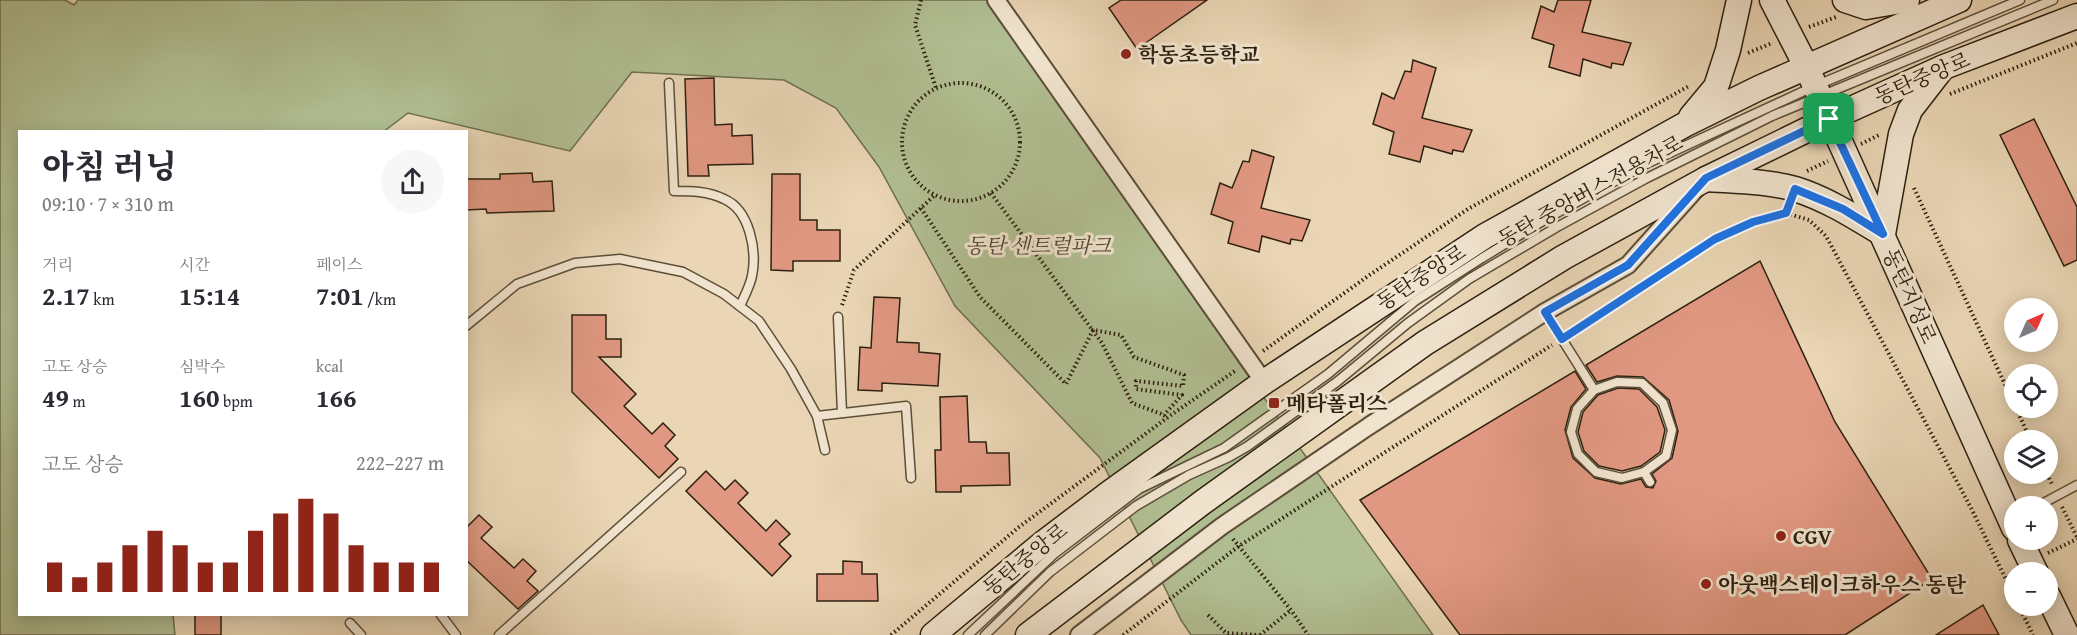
<!DOCTYPE html>
<html lang="ko">
<head>
<meta charset="utf-8">
<style>
	:root { --surface:#fff; --page:#f7f7f7; --text:#2b2b33; --muted:#7c7c81; --accent:#8f2418 }
	body { margin:0; font-family:"Gentium Book Plus","Noto Serif KR",serif; background:var(--page); color:var(--text); height:100vh; display:flex; flex-direction:column; font-size:22px; white-space:nowrap }
	* { box-sizing:border-box; margin:0 }
	p { font-size:20px; color:var(--muted) }
	.icon { flex:none; width:33px; height:33px; fill:none; stroke:currentColor; stroke-width:2; stroke-linecap:round; stroke-linejoin:round }
	.map { position:relative; flex:1; overflow:hidden }
	.details { position:absolute; left:18px; top:130px; width:450px; height:486px; display:flex; flex-direction:column; background:var(--surface); border-radius:0px; box-shadow:0 3px 15px #0003 }
	.details>* { flex:none }
	.needle { width:39px; rotate:45deg }
	.controls { position:absolute; left:2004px; top:298px; display:grid; gap:12px }
	.controls a { display:grid; place-items:center; width:54px; height:54px; border-radius:50%; background:var(--surface); box-shadow:0 3px 15px #0003; font-size:30px }
	.pin { position:absolute; display:grid; place-items:center; width:51px; height:51px; color:#fff; margin:-26px; border-radius:12px; box-shadow:0 3px 9px #0006 }
	.round { display:grid; place-items:center; flex:none; width:63px; height:63px; border-radius:32px; background:var(--page) }
	.overview { display:flex; align-items:center; justify-content:space-between; height:102px; padding:0 24px }
	h1 { font-size:33px; font-weight:800; line-height:45px }
	.figures { display:grid; grid-template-columns:repeat(3,1fr); gap:9px; height:102px; padding:6px 24px }
	.figures div { display:grid; align-content:center }
	.figures b { font-size:26px; font-weight:800 }
	.figures small { font-size:16px; font-weight:400 }
	.figures p { font-size:16px }
	.chart { height:168px; padding:12px 24px }
	.chart p { display:flex; justify-content:space-between }
	.chart svg { width:100%; height:108px; margin-top:6px; stroke:var(--accent); stroke-width:6 }
	.map>svg:first-child { display:block }
	.green { fill:#b1bf92; stroke:#6e7051; stroke-width:1.5 }
	.building { fill:#e19882; stroke:#2c2010; stroke-width:1.5 }
	.lines { fill:none; stroke-linecap:round; stroke-linejoin:round }
	.lane-casing { stroke:#5c4e39; stroke-width:11 }
	.street-casing { stroke:#5c4e39; stroke-width:20 }
	.secondary-casing { stroke:#2c2010; stroke-width:27 }
	.path { stroke:#2c2010; stroke-width:4; stroke-dasharray:1.5 3; stroke-linecap:butt }
	.lane { stroke:#f1e4cf; stroke-width:8 }
	.street { stroke:#f1e4cf; stroke-width:16 }
	.secondary { stroke:#f1e4cf; stroke-width:24 }
	.route-casing { stroke:#fff; stroke-width:12 }
	.route { stroke:#1a73e8; stroke-width:8 }
	.poi-dot { fill:#8f2418; stroke:#f1e4cf; stroke-width:2 }
	.labels { text-anchor:middle; dominant-baseline:central; stroke-width:6; stroke-linejoin:round; paint-order:stroke }
	.poi-label { font-size:21px; font-weight:bold; fill:#2c2010; stroke:#f1e4cf; text-anchor:start }
	.street-label { font-size:21px; fill:#2c2010; stroke:#f1e4cf }
	.park-label { font-size:21px; font-style:italic; fill:#4d4830; stroke:#f1e4cf }
</style>
</head>
<body>
<div class="map">
<svg width="2077" height="635" viewBox="0 0 2077 635">
	<rect width="100%" height="100%" fill="#ead6b5"/>
	<filter id="stains"><feTurbulence type="fractalNoise" baseFrequency=".00333" numOctaves="4"/><feColorMatrix values="0 0 0 0 .2 0 0 0 0 .09 0 0 0 0 .02 0 0 0 .5 -.17"/></filter>
	<radialGradient id="worn" r=".72"><stop offset=".6" stop-color="#630" stop-opacity="0"/><stop offset="1" stop-color="#630" stop-opacity=".3"/></radialGradient>
	<!-- green -->
	<polygon class="green" points="0,0 65,0 74,5 78,0 996,0 1240,364 1433,635 1191,635 1181,620 1100,458 955,306 879,167 836,108 784,80 632,72 570,151 408,113 383,132 20,132 20,615 173,615 175,635 0,635"/>
	<!-- building -->
	<g class="building">
		<polygon points="1121,0 1207,0 1137,49 1109,8"/>
		<polygon points="1558,0 1591,0 1582,32 1631,43 1623,65 1612,63 1611,68 1583,59 1580,76 1549,67 1554,45 1532,38 1541,6 1554,12"/>
		<polygon points="1413,60 1436,68 1422,118 1472,130 1463,152 1453,150 1452,154 1424,146 1420,162 1389,154 1394,132 1373,124 1382,93 1394,99 1405,71 1411,72"/>
		<polygon points="714,78 715,125 732,124 732,136 752,135 753,164 708,165 709,176 688,176 685,79"/>
		<polygon points="2034,119 2077,207 2077,260 2064,266 2000,135"/>
		<polygon points="1252,150 1274,157 1261,208 1310,220 1302,241 1291,239 1290,244 1262,236 1259,252 1228,243 1233,222 1211,214 1220,183 1232,188 1243,161 1249,162"/>
		<polygon points="532,173 533,182 552,181 554,211 487,213 486,209 466,210 466,179 500,179 500,174"/>
		<polygon points="772,174 800,174 800,220 817,220 817,230 840,230 840,261 793,261 793,271 771,270"/>
		<polygon points="1760,261 1835,422 1932,579 1845,635 1460,635 1360,500 1575,371 1586,389 1571,407 1565,430 1573,458 1595,478 1621,484 1641,479 1646,487 1653,488 1656,481 1652,474 1672,458 1678,431 1669,400 1643,377 1617,376 1597,382 1586,365"/>
		<polygon points="874,297 900,298 897,342 919,343 919,352 940,354 938,386 882,383 882,391 858,390 860,347 871,348"/>
		<polygon points="572,315 606,315 606,339 621,339 621,357 599,357 636,394 624,406 652,434 663,423 675,435 665,446 678,459 659,478 572,392"/>
		<polygon points="1618,388 1639,389 1657,407 1665,430 1660,452 1641,466 1622,471 1599,466 1584,451 1578,432 1583,412 1598,395"/>
		<polygon points="967,396 969,442 986,442 987,453 1009,453 1010,485 961,486 961,492 936,492 935,450 941,450 940,397"/>
		<polygon points="706,471 725,490 735,480 748,493 738,503 766,531 776,520 790,534 779,544 791,556 772,576 686,491"/>
		<polygon points="479,515 492,527 481,538 514,568 523,559 536,571 527,581 538,591 518,609 466,560 466,524 468,526"/>
		<polygon points="843,561 862,562 862,574 877,574 878,601 817,601 817,574 843,574"/>
		<polygon points="1983,605 1999,635 1936,635"/>
		<rect x="195" y="615" width="26" height="20"/>
	</g>
	<g class="lines">
		<!-- lane casing -->
		<g class="lane-casing">
			<g id="lane">
				<path d="M669,83L674,191C691,191 708,191 724,199C750,210 757,251 752,276C750,286 744,297 740,306"/>
				<polyline points="1545,312 1594,390"/>
				<polyline points="838,317 842,413"/>
				<polyline points="466,326 517,284 575,263 620,259 683,272 724,294 759,321 791,369 817,416 825,450"/>
				<polygon points="1617,382 1642,383 1663,403 1672,430 1666,456 1644,472 1622,478 1596,472 1578,454 1571,432 1577,409 1594,390"/>
				<polyline points="817,416 906,406 911,478"/>
				<polyline points="1644,472 1650,482"/>
				<polyline points="2036,507 2077,485"/>
				<polyline points="441,615 456,635"/>
				<polyline points="350,623 361,635"/>
				<polyline points="499,635 681,472"/>
				<polyline points="968,635 1054,554 1139,489 1224,448 1328,374 1415,301 1482,258 1546,219 1648,163 1815,86 2020,0"/>
				<polyline points="985,635 1050,572 1136,506 1189,475 1229,457 1248,446 1338,381 1408,323 1469,279 1557,227 1647,178 1772,116 2053,0"/>
			</g>
		</g>
		<!-- street casing -->
		<g class="street-casing">
			<g id="street">
				<polyline points="996,0 1264,382"/>
				<polyline points="1079,635 1222,526 1369,426 1545,312 1628,265 1696,189"/>
			</g>
		</g>
		<!-- secondary casing -->
		<g class="secondary-casing">
			<g id="secondary">
				<polyline points="1772,0 1806,66 2014,528"/>
				<polyline points="1845,0 1866,7 1907,0"/>
				<polyline points="1691,117 1716,87 1728,50 1739,0"/>
				<path d="M1706,179C1735,181 1767,181 1795,189C1827,199 1855,217 1883,234L1901,134L1910,110L1941,70"/>
				<polyline points="2020,540 2036,573"/>
				<polyline points="2048,596 2067,635"/>
				<polyline points="933,635 1042,544 1108,494 1264,382 1485,236 1684,125 1759,88 1959,0"/>
				<polyline points="1028,635 1203,502 1425,343 1564,257 1706,179 1829,119 1944,67 2077,16"/>
			</g>
		</g>
		<!-- path -->
		<g class="path">
			<polyline points="921,0 915,25 936,88"/>
			<polyline points="1809,27 1836,17"/>
			<polyline points="1748,53 1772,43"/>
			<circle cx="961" cy="142" r="59"/>
			<polyline points="1950,94 2077,43"/>
			<polyline points="1861,144 1881,134"/>
			<polyline points="1807,171 1828,161"/>
			<polyline points="1914,188 2014,404"/>
			<polyline points="991,193 1102,343 1132,403 1164,415 1167,419"/>
			<polyline points="921,208 980,297 1066,384 1093,330 1121,335 1134,357 1184,375 1183,386 1136,381 1136,389 1182,395 1164,415"/>
			<polyline points="1786,213 1809,220 1826,236 1971,508 2014,596"/>
			<polyline points="842,305 854,270 935,195"/>
			<polyline points="1571,333 1715,239 1753,222 1786,213 1788,208"/>
			<polyline points="1263,351 1371,274 1468,209 1689,86"/>
			<polyline points="2016,408 2031,441"/>
			<polyline points="2047,474 2052,484"/>
			<polyline points="2062,507 2077,537"/>
			<polyline points="1233,539 1291,610 1308,635"/>
			<polyline points="2048,553 2077,539"/>
			<polyline points="2019,606 2033,635"/>
			<polyline points="1208,615 1226,633 1258,635"/>
			<polyline points="891,635 1019,527 1171,415 1235,371"/>
			<polyline points="1123,635 1239,546 1552,345"/>
			<polyline points="1260,635 1291,610"/>
		</g>
		<!-- lane -->
		<use href="#lane" class="lane"/>
		<!-- street -->
		<use href="#street" class="street"/>
		<!-- secondary -->
		<use href="#secondary" class="secondary"/>
	</g>
	<g class="lines">
		<!-- route casing -->
		<g class="route-casing">
			<polygon id="route" points="1829,119 1883,234 1843,209 1795,189 1786,213 1753,222 1715,239 1562,339 1545,312 1628,265 1706,178"/>
		</g>
		<!-- route -->
		<use href="#route" class="route"/>
	</g>
	<!-- markers -->
	<g class="poi-dot">
		<circle cx="1126" cy="54" r="6"/>
		<rect x="1268" y="397" width="12" height="12" rx="3"/>
		<circle cx="1781" cy="536" r="6"/>
		<circle cx="1706" cy="584" r="6"/>
	</g>
	<g class="labels">
		<!-- poi labels -->
		<g class="poi-label">
			<text x="1138" y="54">학동초등학교</text>
			<text x="1286" y="403">메타폴리스</text>
			<text x="1793" y="536">CGV</text>
			<text x="1718" y="584">아웃백스테이크하우스 동탄</text>
		</g>
		<!-- street labels -->
		<g class="street-label">
			<text transform="translate(1922 78) rotate(-23)">동탄중앙로</text>
			<text transform="translate(1590 191) rotate(-29)">동탄 중앙버스전용차로</text>
			<text transform="translate(1421 277) rotate(-33)">동탄중앙로</text>
			<text transform="translate(1910 296) rotate(66)">동탄지성로</text>
			<text transform="translate(1025 559) rotate(-39)">동탄중앙로</text>
		</g>
		<!-- park labels -->
		<g class="park-label">
			<text x="1038" y="245">동탄 센트럴파크</text>
		</g>
	</g>
	<rect width="100%" height="100%" filter="url(#stains)"/>
	<rect width="100%" height="100%" fill="url(#worn)"/>
</svg>
<div class="controls">
<a><svg class="needle" viewBox="-14 -14 28 28"><path d="M0-13l5 13h-10z" fill="#e53935"/><path d="M0 13l5-13h-10z" fill="#7c7c81"/></svg></a>
<a><svg class="icon" aria-label="locate" viewBox="0 0 24 24"><circle cx="12" cy="12" r="6"/><path d="M12 2v4M12 18v4M2 12h4M18 12h4"/></svg></a>
<a><svg class="icon" aria-label="layers" viewBox="0 0 24 24"><path d="M12 4l9 5-9 5-9-5zM3 14l9 5 9-5"/></svg></a>
<a>+</a>
<a>−</a>
</div>
<div class="pin" style="left:1829px;top:119px;background:#1e9e55"><svg class="icon" aria-label="arrive" viewBox="0 0 24 24"><path d="M6 21V4h12l-3 4 3 4H6"/></svg></div>
<section class="details">
<div class="overview"><div><h1>아침 러닝</h1><p>09:10 · 7 × 310 m</p></div><a class="round"><svg class="icon" aria-label="share" viewBox="0 0 24 24"><path d="M12 15V3M7 8l5-5 5 5M5 13v7h14v-7"/></svg></a></div>
<div class="figures">
<div><p>거리</p><b>2.17<small> km</small></b></div>
<div><p>시간</p><b>15:14</b></div>
<div><p>페이스</p><b>7:01<small> /km</small></b></div>
</div>
<div class="figures">
<div><p>고도 상승</p><b>49<small> m</small></b></div>
<div><p>심박수</p><b>160<small> bpm</small></b></div>
<div><p>kcal</p><b>166</b></div>
</div>
<div class="chart"><p><span>고도 상승</span>222–227 m</p>
<svg viewBox="0 0 160 44" preserveAspectRatio="none"><path d="M5 44V32M15 44V38M25 44V32M35 44V25M45 44V19M55 44V25M65 44V32M75 44V32M85 44V19M95 44V12M105 44V6M115 44V12M125 44V25M135 44V32M145 44V32M155 44V32"/></svg>
</div>
</section>
</div>
</body>
</html>
